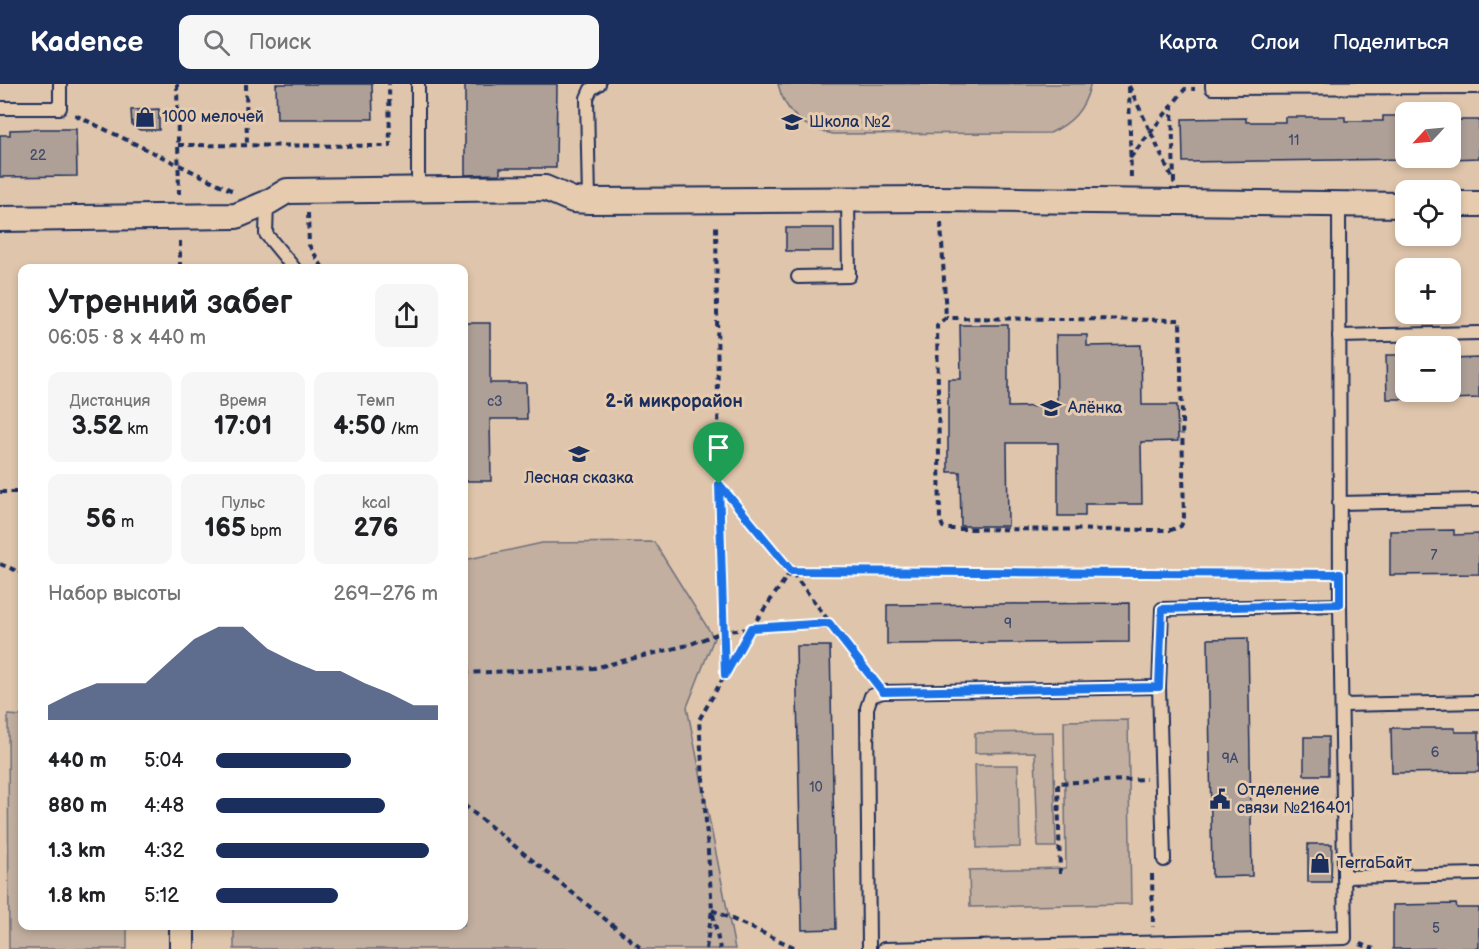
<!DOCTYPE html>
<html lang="ru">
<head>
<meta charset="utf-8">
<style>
	:root { --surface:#fff; --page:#f6f6f6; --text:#202124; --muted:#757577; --accent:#1b2f5e }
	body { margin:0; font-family:"Balsamiq Sans",sans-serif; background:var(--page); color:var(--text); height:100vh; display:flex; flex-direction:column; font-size:22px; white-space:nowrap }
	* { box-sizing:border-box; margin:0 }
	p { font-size:20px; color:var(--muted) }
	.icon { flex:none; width:33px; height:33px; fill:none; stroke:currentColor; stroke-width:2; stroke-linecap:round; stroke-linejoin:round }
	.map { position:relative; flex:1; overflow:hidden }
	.side { position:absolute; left:18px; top:180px; width:450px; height:666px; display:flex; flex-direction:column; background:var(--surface); border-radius:12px; box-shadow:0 3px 9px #0003 }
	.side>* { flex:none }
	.needle { width:39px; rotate:244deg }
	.controls { position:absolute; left:1395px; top:18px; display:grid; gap:12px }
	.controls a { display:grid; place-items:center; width:66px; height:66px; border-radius:12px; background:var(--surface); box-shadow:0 3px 9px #0003; font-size:30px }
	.pin { position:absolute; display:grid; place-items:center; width:51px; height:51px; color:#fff; margin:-62px -26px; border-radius:50% 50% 50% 0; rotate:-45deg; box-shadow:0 0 6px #0007 }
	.pin .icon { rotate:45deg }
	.round { display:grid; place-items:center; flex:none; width:63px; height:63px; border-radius:12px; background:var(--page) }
	.overview { display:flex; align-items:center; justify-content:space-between; height:102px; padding:0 30px }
	h1 { font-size:33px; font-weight:700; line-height:45px }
	.figures { display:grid; grid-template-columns:repeat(3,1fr); gap:9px; height:102px; padding:6px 30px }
	.figures div { display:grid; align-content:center; border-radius:12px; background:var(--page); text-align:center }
	.figures b { font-size:26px; font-weight:700 }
	.figures small { font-size:16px; font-weight:400 }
	.figures p { font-size:16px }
	.chart { height:168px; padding:12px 30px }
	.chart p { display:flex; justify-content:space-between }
	.chart svg { width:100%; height:108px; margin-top:6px; fill:var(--accent); opacity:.7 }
	ul { padding:0 30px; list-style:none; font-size:20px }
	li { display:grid; grid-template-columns:96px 72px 1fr; align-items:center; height:45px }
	li i { height:15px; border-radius:8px; background:var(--accent) }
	header { display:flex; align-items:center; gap:36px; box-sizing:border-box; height:84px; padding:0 30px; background:var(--accent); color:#fff }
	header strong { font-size:28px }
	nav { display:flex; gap:33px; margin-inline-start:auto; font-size:21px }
	.search { width:420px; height:54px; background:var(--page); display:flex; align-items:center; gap:15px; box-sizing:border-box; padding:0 21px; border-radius:12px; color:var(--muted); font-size:22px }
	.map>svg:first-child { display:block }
	.green { fill:#c2af9f; stroke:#6e6f7e; stroke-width:1.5 }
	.building { fill:#aea097; stroke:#1b2f5e; stroke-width:1.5 }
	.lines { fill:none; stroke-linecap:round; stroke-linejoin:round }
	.lane-casing { stroke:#1b2f5e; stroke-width:16 }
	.street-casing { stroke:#1b2f5e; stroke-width:28 }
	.path { stroke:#1b2f5e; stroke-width:4; stroke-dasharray:6 4.5; stroke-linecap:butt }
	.lane { stroke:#e7cbae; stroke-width:12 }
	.street { stroke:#e7cbae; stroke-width:24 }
	.route-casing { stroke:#fff; stroke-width:12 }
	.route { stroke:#1a73e8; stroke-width:8 }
	.labels { text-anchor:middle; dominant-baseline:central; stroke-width:6; stroke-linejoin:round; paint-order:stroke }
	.number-label { font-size:14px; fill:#404b6c }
	.poi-label { font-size:16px; fill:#1b2f5e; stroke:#e7cbae; text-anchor:start }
	.neighbourhood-label { font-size:18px; font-weight:bold; fill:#1b2f5e; stroke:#e7cbae }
</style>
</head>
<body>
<header>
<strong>Kadence</strong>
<div class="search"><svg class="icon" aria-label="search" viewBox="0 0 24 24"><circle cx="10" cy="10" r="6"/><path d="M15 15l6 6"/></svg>Поиск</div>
<nav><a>Карта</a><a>Слои</a><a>Поделиться</a></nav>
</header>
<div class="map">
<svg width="1479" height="865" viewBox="0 0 1479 865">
	<rect width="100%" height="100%" fill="#dfc5ab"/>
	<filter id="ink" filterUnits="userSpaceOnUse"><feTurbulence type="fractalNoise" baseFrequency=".0167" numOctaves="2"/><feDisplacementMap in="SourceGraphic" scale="12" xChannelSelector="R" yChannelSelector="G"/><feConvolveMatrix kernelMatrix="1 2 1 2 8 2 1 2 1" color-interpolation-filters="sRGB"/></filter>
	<g filter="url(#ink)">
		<!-- green -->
		<g class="green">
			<path d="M778,0H1090V2C1084,26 1072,39 1050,49L833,50C804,45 785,30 778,0Z"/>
			<polygon points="654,458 714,554 687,623 735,865 234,865 234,842 464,842 464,476 542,459"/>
			<polygon points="8,631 22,632 22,842 127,842 127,865 9,865"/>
			<polygon points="1128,636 1131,820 970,823 969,786 1066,784 1064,637"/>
			<polygon points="1053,648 1056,763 1038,763 1035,668 975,669 975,649"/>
			<polygon points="975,681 1018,681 1020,763 977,764"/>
		</g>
		<!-- building -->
		<g class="building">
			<polygon points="276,0 372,0 373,35 277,35"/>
			<polygon points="465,0 557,0 556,84 500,84 500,90 465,91"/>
			<polygon points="159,25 159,46 140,46 132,41 131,26"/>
			<polygon points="1383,32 1406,32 1406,75 1183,78 1182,35 1246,34 1246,38 1285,38 1285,33 1345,33 1345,37 1383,37"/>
			<polygon points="1450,36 1479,36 1479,74 1450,75"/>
			<polygon points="43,45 76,45 77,92 0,93 0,51 10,51 10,46"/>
			<rect x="786" y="144" width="48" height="23"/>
			<polygon points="464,239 490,239 490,299 526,299 527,335 490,335 491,397 464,397"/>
			<polygon points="960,241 1008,241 1008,323 1057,322 1056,251 1087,251 1087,262 1141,261 1142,321 1177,321 1178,357 1141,358 1142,420 1085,420 1085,432 1058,432 1058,359 1007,359 1008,442 961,442 960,388 948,388 948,295 961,295"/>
			<polygon points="1386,271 1406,271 1406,315 1387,315"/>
			<polygon points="1479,274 1479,314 1450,315 1450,275"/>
			<polygon points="1454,446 1454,451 1479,450 1479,490 1390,491 1390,447"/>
			<polygon points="1129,519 1129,558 887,560 887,521"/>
			<polygon points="1248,554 1252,792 1212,793 1208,555"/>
			<polygon points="796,562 830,562 836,845 802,846"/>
			<polygon points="1391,644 1455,644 1455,648 1479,648 1479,688 1392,689"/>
			<rect x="1304" y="653" width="24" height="38"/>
			<polygon points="1308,760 1332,760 1331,798 1308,798"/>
			<polygon points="1456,820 1457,824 1479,824 1479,864 1393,865 1393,821"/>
		</g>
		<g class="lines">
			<!-- lane casing -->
			<g class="lane-casing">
				<g id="lane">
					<polyline points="418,0 418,104"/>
					<polyline points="1212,0 1212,4 1479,3"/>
					<polyline points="0,24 60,24 60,0"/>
					<polyline points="589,117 587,14 591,5 599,0"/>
					<polyline points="267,119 266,150 294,184"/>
					<polyline points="798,193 849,192 848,115"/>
					<polyline points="1339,252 1479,249"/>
					<polyline points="1339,419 1479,416"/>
					<polyline points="1343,621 1479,618"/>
					<polyline points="1164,776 1159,603 1162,525 1340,521"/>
					<polyline points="1344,793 1479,790"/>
					<polyline points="869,865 867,624 871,612 883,608 1159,603"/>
					<polyline points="884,865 1345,854 1340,521 1339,121"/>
				</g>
			</g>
			<!-- street casing -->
			<g class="street-casing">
				<g id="street">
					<polyline points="1450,120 1479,120"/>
					<polyline points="0,135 236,132 267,119 287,107 545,104 573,116 589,117 940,115 1406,121"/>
					<polyline points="182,842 182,865"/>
				</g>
			</g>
			<!-- path -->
			<g class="path">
				<polyline points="177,0 179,110"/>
				<polyline points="246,0 247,62"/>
				<polyline points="1129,2 1174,98 1172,22"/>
				<polyline points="1129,3 1131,95"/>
				<polyline points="75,31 233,107"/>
				<polyline points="178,61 390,62 389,0"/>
				<polyline points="1130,74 1185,5 1195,5"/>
				<polyline points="308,129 309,161 323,184"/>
				<polyline points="941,139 946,234 937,241 940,436 943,443 948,445 1171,446 1181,442 1184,435 1180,236 946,234"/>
				<polyline points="180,184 180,156"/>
				<polyline points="719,400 791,487 872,594"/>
				<polyline points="0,408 22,408"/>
				<polyline points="0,480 22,489"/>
				<polyline points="464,589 594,584 688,561 725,547 829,539"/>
				<polyline points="726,591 751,544 791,487 1323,490"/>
				<polyline points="464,721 642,865"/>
				<polyline points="1060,790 1058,699 1146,695"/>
				<polyline points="1152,790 1153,843"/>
				<polyline points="712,826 798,865"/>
				<polyline points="713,830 720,865"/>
				<polyline points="1360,860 1374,865"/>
				<polyline points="706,865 712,826 699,636 725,591 719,400 716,139"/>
			</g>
			<!-- lane -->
			<use href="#lane" class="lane"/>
			<!-- street -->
			<use href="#street" class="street"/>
		</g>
	</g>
	<g class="lines" filter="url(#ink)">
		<!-- route casing -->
		<g class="route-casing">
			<polygon id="route" points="719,400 791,487 1340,490 1340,520 1162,525 1159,603 883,608 829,539 751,544 725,591"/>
		</g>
		<!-- route -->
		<use href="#route" class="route"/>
	</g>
	<!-- icons -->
	<defs>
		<g id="shop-bare" transform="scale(1.62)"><path d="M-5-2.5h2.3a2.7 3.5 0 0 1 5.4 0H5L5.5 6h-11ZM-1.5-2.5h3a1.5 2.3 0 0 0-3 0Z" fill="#1b2f5e" stroke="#e7cbae" stroke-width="2.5" paint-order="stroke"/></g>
		<g id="school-bare" transform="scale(1.62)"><path d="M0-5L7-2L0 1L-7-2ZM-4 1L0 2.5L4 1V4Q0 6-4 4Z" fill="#1b2f5e" stroke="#e7cbae" stroke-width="2.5" paint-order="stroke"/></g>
		<g id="civic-bare" transform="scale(1.62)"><path d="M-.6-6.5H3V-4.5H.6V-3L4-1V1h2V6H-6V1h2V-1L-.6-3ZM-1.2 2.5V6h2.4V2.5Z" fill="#1b2f5e" stroke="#e7cbae" stroke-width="2.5" paint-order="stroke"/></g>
	</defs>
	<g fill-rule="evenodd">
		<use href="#shop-bare" x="145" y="33"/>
		<use href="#school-bare" x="792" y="38"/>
		<use href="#school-bare" x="1051" y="324"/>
		<use href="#school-bare" x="579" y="370"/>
		<use href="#civic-bare" x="1220" y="715"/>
		<use href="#shop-bare" x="1320" y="779"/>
	</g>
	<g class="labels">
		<!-- number labels -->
		<g class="number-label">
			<text x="1294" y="56">11</text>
			<text x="38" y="71">22</text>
			<text x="495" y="317">с3</text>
			<text x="1434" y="471">7</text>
			<text x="1008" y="539">9</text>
			<text x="1435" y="668">6</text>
			<text x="1230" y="674">9А</text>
			<text x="816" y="703">10</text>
			<text x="1436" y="844">5</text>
		</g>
		<!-- poi labels -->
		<g class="poi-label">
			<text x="162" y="33">1000 мелочей</text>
			<text x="809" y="38">Школа №2</text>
			<text x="1068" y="324">Алёнка</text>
			<text x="579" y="394" text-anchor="middle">Лесная сказка</text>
			<text x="1237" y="706">Отделение<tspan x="1237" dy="18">связи №216401</tspan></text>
			<text x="1337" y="779">TerraБайт</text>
		</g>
		<!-- neighbourhood labels -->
		<g class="neighbourhood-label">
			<text x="674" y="317">2-й микрорайон</text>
		</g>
	</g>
</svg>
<div class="controls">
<a><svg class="needle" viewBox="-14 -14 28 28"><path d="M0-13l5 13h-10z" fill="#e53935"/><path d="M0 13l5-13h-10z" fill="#757577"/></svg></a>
<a><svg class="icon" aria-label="locate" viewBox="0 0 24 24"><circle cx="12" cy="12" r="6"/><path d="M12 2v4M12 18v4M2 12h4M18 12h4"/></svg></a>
<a>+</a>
<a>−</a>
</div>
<div class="pin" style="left:719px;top:400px;background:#1e9e55"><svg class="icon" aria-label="arrive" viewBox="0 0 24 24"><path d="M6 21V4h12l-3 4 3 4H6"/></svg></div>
<section class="side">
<div class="overview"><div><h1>Утренний забег</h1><p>06:05 · 8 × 440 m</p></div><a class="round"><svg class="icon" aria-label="share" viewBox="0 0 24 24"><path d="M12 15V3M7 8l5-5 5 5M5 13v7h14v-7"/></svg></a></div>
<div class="figures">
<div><p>Дистанция</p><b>3.52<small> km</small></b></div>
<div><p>Время</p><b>17:01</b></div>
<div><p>Темп</p><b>4:50<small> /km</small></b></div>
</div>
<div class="figures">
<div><b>56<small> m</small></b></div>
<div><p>Пульс</p><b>165<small> bpm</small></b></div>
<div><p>kcal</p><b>276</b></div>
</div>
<div class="chart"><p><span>Набор высоты</span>269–276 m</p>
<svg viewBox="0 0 160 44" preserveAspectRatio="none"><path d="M0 44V38L10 33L20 29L30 29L40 29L50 20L60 11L70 6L80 6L90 15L100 20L110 24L120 24L130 29L140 33L150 38L160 38V44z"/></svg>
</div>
<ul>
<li><b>440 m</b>5:04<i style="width:61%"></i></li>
<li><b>880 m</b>4:48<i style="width:76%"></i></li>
<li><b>1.3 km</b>4:32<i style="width:96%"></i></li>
<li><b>1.8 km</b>5:12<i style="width:55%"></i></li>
</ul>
</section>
</div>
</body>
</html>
